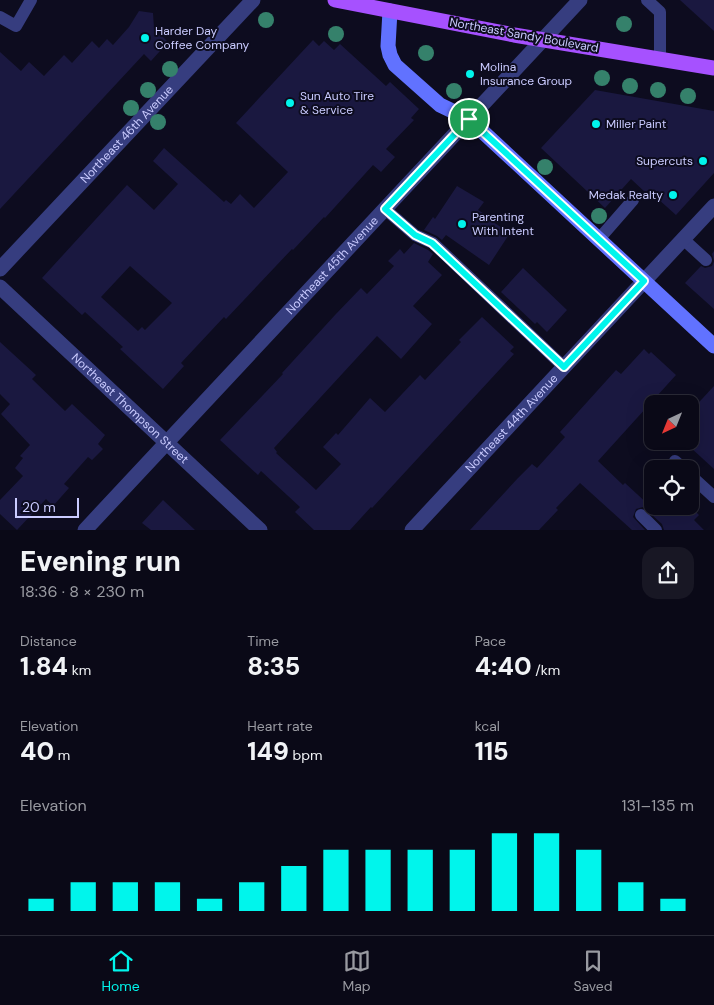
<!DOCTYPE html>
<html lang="en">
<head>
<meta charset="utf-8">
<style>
	:root { --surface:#0a0917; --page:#181724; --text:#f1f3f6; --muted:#999aa1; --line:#2a2a36; --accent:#00f5ec }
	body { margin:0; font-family:"DM Sans",sans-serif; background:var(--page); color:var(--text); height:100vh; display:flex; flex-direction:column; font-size:19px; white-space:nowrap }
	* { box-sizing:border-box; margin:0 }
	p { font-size:16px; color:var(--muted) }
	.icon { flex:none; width:28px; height:28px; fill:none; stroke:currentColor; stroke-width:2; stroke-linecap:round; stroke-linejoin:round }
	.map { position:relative; height:530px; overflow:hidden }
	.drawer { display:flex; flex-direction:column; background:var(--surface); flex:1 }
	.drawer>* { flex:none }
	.needle { width:32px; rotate:223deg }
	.tools { position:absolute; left:644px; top:395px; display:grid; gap:10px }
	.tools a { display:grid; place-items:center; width:55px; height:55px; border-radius:10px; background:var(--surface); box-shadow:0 5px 20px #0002,0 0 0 1px var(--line); font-size:25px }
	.scale { position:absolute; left:15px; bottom:12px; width:64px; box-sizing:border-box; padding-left:5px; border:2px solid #cacbff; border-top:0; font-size:14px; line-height:18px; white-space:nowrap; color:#cacbff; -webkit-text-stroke:4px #0d0c1f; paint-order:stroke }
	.pin { position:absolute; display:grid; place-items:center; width:42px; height:42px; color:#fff; margin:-21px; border:2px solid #fff; border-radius:50%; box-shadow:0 1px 5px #0007 }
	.round { display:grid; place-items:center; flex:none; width:52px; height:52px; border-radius:15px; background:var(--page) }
	.summary { display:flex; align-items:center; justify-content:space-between; height:85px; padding:0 20px }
	h1 { font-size:28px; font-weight:800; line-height:38px }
	.stats { display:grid; grid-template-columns:repeat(3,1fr); gap:8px; height:85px; padding:5px 20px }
	.stats div { display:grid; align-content:center }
	.stats b { font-size:25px; font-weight:800 }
	.stats small { font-size:14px; font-weight:400 }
	.stats p { font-size:14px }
	.chart { height:140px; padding:10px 20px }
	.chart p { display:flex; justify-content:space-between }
	.chart svg { width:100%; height:90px; margin-top:5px; stroke:var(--accent); stroke-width:6 }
	.menu { display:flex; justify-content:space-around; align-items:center; height:70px; border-top:1px solid var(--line); background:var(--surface); font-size:14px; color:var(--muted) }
	.menu a { display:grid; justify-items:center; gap:2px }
	.menu .current { color:var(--accent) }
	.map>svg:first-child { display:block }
	.building { fill:#1a1840; fill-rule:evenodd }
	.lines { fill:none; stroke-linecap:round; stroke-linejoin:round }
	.lane { stroke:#363d7f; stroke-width:12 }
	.street { stroke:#363d7f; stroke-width:15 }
	.secondary { stroke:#6172ff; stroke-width:15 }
	.primary { stroke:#a651ff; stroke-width:15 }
	.tree { fill:#35816b }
	.route-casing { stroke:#fff; stroke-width:10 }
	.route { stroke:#00f5ec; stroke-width:6 }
	.poi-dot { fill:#00f5ec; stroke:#0d0c1f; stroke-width:2 }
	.labels { text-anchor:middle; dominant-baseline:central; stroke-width:4; stroke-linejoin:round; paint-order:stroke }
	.poi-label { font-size:12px; fill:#cacbff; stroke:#0d0c1f; text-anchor:start }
	.street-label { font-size:12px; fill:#cacbff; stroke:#0d0c1f }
</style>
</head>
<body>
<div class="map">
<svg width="714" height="530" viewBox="0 0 714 530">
	<rect width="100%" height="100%" fill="#0d0c1f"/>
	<!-- building -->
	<g class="building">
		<polygon points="680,0 714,0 714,31"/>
		<polygon points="139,11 153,13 154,28 168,42 151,61 144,54 0,209 0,52 21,71 29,62 44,76 64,55 72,63 92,41 99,48 107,39 113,45 129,27"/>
		<path d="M313,40L319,46L324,41L334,50L340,44L386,86L390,82L419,109L411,118L414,120L386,149L395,157L381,172L373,165L325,218L324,217L293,250L292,249L226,319L224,317L181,363L184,366L163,389L120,349L123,347L85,312L82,315L42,278L127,185L154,210L178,184L153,161L164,148L224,202L226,200L231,204L240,194L254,208L288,172L236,123ZM130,266L172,303L145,330L142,327L138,331L101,297Z"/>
		<polygon points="595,90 714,111 714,173 676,215 648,190 646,193 631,179 605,208 541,148"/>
		<polygon points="457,186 484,202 478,210 491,218 490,220 510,233 489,265 446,235 442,240 437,236 424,230 433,217 435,219"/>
		<polygon points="414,243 428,250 433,254 428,262 442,275 413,306 432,324 401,359 377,336 274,448 277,452 276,453 316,490 341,464 323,447 336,433 338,435 370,398 385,412 420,375 425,380 461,342 459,340 482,317 514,347 510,351 514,354 372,508 371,507 350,530 314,530 295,512 300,507 261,471 258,475 220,440 283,374 282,373 335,315 361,288 367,294 394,266 388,261 400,249 404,254"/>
		<polygon points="714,251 714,309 685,283 701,266 705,268 712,266 714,261 712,254"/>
		<polygon points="523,268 567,310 547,332 537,322 535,324 501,292"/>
		<polygon points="0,342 36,375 32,379 65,411 72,404 105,435 98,444 103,449 92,460 88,457 64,484 69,488 53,506 46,499 17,530 0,514 0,500 23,476 15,468 23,458 20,456 30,445 1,414 10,404 0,394"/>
		<polygon points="644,349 649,354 651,352 676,375 598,461 623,485 625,483 650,506 690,506 699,515 694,520 704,530 664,530 662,524 643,507 636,509 633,517 645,530 632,530 580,483 556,508 558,510 539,530 470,530 518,478 532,464 537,468 565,437 560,432 616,370 621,374"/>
		<polygon points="714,386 714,469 690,447 690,412"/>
		<polygon points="163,500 195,530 151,530 142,523"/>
	</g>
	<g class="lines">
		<!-- lane -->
		<g class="lane">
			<polyline points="647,0 660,12 660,58"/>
			<polyline points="0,17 16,26 31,0"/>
			<polyline points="385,209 415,235 433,243 564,367"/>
			<polyline points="599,239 633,200"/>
			<polyline points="683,239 706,260"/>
			<polyline points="675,461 684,469"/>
			<polyline points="690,475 714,497"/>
			<polyline points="641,515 656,530"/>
		</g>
		<!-- street -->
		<g class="street">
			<path id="s1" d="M0,269L253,0"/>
			<path id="s2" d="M0,287L260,530"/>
			<path id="s3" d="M85,530L580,0"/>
			<path id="s4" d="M412,530L714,206"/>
		</g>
		<!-- secondary -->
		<polyline class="secondary" points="390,11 388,46 390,55 395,65 440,105 469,119 714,346"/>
		<!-- primary -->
		<polyline class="primary" points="335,0 514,35 714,68"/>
	</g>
	<!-- trees -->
	<g class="tree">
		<circle cx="266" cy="20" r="8"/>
		<circle cx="624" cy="24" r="8"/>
		<circle cx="336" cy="34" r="8"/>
		<circle cx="426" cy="53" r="8"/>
		<circle cx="170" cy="69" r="8"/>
		<circle cx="602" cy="78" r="8"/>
		<circle cx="630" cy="86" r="8"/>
		<circle cx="148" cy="90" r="8"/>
		<circle cx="658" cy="90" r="8"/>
		<circle cx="454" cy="91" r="8"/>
		<circle cx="688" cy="96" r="8"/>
		<circle cx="131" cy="108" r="8"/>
		<circle cx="158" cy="122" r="8"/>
		<circle cx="545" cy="167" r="8"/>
		<circle cx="599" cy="216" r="8"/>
	</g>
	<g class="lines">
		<!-- route casing -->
		<g class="route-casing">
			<polygon id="route" points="469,119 644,281 564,367 432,243 415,235 385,209"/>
		</g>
		<!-- route -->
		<use href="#route" class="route"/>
	</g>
	<!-- markers -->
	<g class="poi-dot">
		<circle cx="145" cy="38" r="5"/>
		<circle cx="470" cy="74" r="5"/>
		<circle cx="290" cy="103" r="5"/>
		<circle cx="596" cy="124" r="5"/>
		<circle cx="703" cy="161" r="5"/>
		<circle cx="673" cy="195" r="5"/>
		<circle cx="462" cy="224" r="5"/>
	</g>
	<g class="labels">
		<!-- poi labels -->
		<g class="poi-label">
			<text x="155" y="31">Harder Day<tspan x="155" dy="14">Coffee Company</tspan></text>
			<text x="480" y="67">Molina<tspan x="480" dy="14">Insurance Group</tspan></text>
			<text x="300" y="96">Sun Auto Tire<tspan x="300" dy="14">&amp; Service</tspan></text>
			<text x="606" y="124">Miller Paint</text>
			<text x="693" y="161" text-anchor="end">Supercuts</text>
			<text x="663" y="195" text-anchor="end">Medak Realty</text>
			<text x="472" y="217">Parenting<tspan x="472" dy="14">With Intent</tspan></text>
		</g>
		<!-- street labels -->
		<g class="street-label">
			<text transform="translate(524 35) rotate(10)">Northeast Sandy Boulevard</text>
			<text stroke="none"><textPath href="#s1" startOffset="185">Northeast 46th Avenue</textPath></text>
			<text stroke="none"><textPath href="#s3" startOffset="362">Northeast 45th Avenue</textPath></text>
			<text stroke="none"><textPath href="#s2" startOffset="178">Northeast Thompson Street</textPath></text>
			<text stroke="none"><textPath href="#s4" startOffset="146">Northeast 44th Avenue</textPath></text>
		</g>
	</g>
</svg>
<div class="tools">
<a><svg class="needle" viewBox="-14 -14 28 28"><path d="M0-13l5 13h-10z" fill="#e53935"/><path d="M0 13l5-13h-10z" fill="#999aa1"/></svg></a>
<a><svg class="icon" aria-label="locate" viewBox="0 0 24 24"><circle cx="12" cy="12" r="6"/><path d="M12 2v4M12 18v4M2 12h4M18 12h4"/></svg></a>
</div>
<div class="scale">20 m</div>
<div class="pin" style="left:469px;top:119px;background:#1e9e55"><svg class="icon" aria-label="arrive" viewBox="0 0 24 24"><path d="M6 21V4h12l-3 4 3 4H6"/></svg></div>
</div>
<section class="drawer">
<div class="summary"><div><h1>Evening run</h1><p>18:36 · 8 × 230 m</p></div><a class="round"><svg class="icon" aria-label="share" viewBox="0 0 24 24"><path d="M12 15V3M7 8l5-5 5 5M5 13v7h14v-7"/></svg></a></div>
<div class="stats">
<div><p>Distance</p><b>1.84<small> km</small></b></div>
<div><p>Time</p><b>8:35</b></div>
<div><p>Pace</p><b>4:40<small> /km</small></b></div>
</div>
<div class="stats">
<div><p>Elevation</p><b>40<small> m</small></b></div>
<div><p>Heart rate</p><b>149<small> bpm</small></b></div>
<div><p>kcal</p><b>115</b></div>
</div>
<div class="chart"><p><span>Elevation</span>131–135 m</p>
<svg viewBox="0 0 160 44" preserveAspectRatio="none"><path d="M5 44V38M15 44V30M25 44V30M35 44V30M45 44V38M55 44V30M65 44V22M75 44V14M85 44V14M95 44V14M105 44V14M115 44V6M125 44V6M135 44V14M145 44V30M155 44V38"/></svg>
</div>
</section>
<nav class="menu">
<a class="current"><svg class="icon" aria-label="home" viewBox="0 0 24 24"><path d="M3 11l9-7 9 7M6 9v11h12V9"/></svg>Home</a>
<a><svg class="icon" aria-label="map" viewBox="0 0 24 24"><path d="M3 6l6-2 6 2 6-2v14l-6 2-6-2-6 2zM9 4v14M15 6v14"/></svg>Map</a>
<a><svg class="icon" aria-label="saved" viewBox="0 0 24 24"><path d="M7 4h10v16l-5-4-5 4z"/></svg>Saved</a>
</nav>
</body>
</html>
